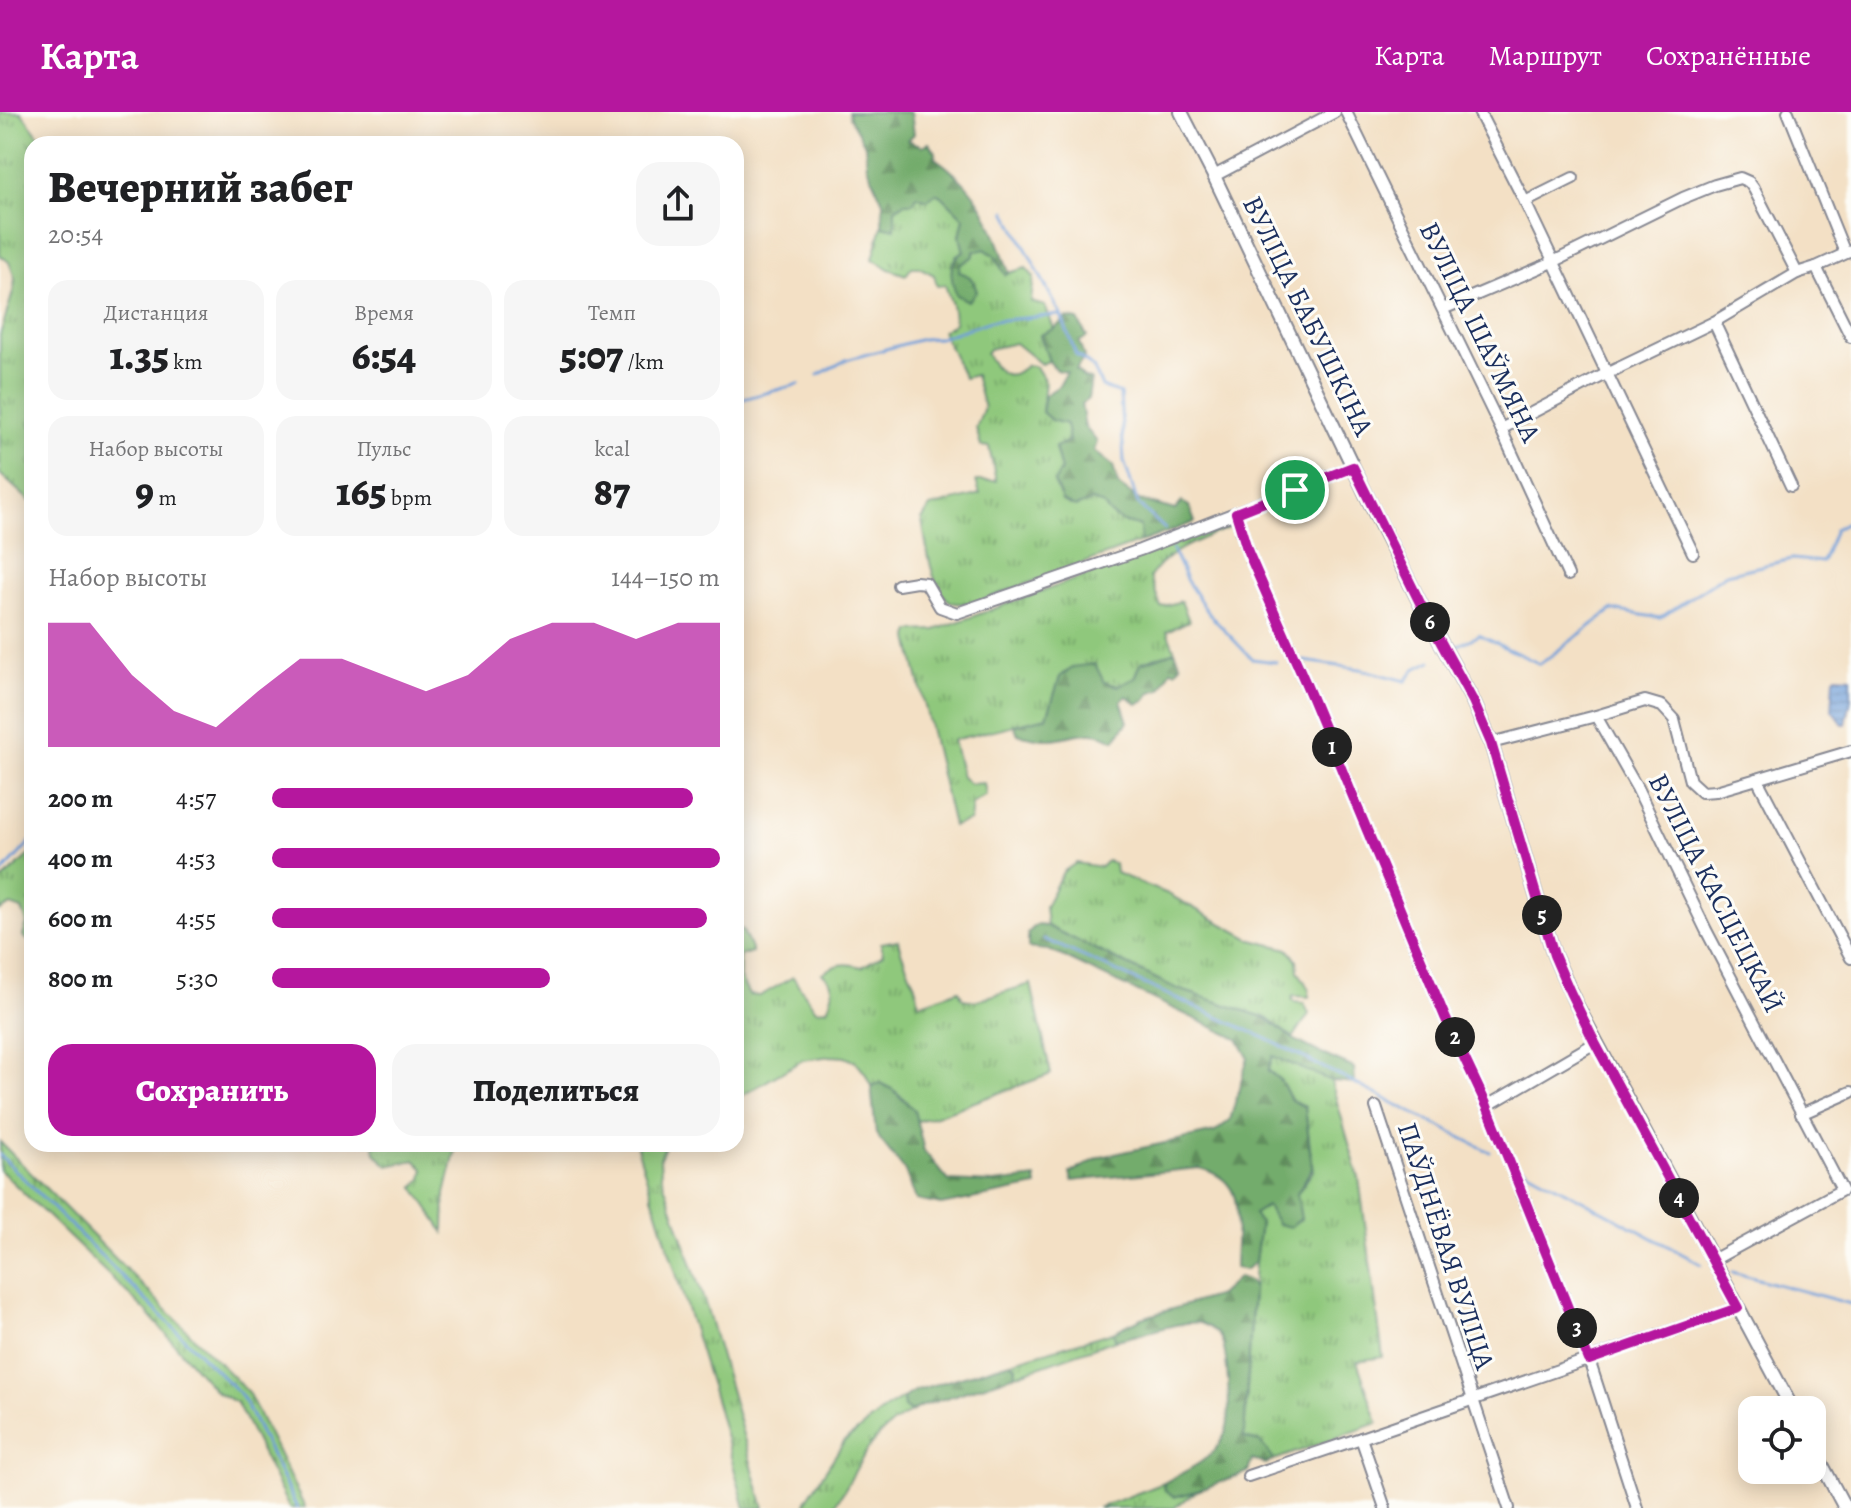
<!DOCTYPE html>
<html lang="ru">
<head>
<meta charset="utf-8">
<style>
	:root { --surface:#fff; --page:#f6f6f6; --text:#202124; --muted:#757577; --accent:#b5179e }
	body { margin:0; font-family:Alegreya,serif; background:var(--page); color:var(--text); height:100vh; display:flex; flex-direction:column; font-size:30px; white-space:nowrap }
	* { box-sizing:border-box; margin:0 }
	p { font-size:26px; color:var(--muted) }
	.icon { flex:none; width:44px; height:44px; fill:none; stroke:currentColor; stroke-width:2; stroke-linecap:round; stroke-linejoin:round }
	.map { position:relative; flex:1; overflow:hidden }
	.sheet { position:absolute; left:24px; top:24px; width:720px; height:1016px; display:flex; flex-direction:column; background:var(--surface); border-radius:24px; box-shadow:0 4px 20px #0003 }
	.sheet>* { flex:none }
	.controls { position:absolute; left:1738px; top:1284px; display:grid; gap:16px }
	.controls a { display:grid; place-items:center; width:88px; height:88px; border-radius:16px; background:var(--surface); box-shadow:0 4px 20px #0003; font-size:40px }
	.pin { position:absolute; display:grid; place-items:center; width:68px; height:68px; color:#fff; margin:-34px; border:4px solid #fff; border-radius:50%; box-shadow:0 2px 8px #0007 }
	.km { position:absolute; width:40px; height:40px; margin:-20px; border-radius:50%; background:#222; color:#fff; font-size:22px; line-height:40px; text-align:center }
	.round { display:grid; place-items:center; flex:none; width:84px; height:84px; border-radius:24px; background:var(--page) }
	.summary { display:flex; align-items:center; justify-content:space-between; height:136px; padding:0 24px }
	h1 { font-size:44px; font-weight:800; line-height:60px }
	.stats { display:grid; grid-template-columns:repeat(3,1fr); gap:12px; height:136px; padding:8px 24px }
	.stats div { display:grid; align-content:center; border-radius:20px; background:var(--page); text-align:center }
	.stats b { font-size:40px; font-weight:800 }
	.stats small { font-size:22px; font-weight:400 }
	.stats p { font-size:22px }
	.chart { height:224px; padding:16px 24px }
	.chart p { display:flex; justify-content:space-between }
	.chart svg { width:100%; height:144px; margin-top:8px; fill:var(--accent); opacity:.7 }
	.action { display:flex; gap:16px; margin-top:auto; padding:16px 24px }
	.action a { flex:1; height:92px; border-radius:24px; background:var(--accent); color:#fff; font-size:32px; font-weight:800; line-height:92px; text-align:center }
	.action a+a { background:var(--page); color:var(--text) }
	ul { padding:0 24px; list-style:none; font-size:26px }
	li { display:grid; grid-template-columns:128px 96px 1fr; align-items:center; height:60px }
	li i { height:20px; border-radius:10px; background:var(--accent) }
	header { display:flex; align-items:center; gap:48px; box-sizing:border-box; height:112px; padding:0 40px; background:var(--accent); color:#fff }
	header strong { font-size:38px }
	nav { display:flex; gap:44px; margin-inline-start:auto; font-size:28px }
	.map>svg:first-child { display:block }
	.grass { fill:url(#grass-tufts); stroke:#557c6d; stroke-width:2 }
	.forest { fill:url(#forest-firs); stroke:#476e65; stroke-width:2 }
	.water { fill:url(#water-rules); stroke:#46669b; stroke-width:2 }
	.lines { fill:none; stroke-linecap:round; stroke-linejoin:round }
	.stream { stroke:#709ed8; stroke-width:3 }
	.minor-casing { stroke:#878892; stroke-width:14 }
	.tertiary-casing { stroke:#878892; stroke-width:16 }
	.minor { stroke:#fff; stroke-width:10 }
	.tertiary { stroke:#fff; stroke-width:12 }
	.route-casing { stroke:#fff; stroke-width:16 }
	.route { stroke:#b5179e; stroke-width:10 }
	.labels { text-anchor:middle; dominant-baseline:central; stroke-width:6; stroke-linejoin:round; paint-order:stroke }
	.street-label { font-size:28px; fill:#1b2f5e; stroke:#fdfcf7 }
</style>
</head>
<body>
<header>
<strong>Карта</strong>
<nav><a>Карта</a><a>Маршрут</a><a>Сохранённые</a></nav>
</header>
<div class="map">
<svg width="1851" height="1396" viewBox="0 0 1851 1396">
	<defs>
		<pattern id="grass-tufts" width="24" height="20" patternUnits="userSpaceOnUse" patternTransform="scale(2)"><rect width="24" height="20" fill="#8fc87c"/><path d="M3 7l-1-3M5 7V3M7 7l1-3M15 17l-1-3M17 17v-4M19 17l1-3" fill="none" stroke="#74a369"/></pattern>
		<pattern id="forest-firs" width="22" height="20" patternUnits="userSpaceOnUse" patternTransform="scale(2)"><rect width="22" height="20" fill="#73ac6c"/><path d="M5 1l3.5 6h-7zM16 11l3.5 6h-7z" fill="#5e8c5c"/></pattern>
		<pattern id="water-rules" width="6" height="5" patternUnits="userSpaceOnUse" patternTransform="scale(2)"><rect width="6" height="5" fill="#709ed8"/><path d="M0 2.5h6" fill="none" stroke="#5b81b2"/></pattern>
	</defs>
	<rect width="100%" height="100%" fill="#fdfcf7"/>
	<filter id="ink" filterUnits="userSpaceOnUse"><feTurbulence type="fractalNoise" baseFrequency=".0125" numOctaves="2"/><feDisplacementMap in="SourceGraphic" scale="16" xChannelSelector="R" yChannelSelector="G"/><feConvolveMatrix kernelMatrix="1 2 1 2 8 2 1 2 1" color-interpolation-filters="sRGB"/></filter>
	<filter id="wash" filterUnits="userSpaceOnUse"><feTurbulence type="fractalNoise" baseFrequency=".006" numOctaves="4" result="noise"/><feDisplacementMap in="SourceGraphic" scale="32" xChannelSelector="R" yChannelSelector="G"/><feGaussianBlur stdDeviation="1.8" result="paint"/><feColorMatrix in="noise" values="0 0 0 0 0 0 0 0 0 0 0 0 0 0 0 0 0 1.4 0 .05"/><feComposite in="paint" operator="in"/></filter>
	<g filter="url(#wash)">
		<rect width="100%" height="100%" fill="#f3e0c5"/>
		<!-- grass -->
		<g class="grass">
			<polygon points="0,0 21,0 45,32 32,32 32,391 0,362 0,223 14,177 15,166 9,150 0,143"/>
			<path d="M935,81L944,86L964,106L960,124L964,140L956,144L958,160L960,153L974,144V139L985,137L995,144L1005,162L1026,156L1034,165L1031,190L1045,194L1054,217L1040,223L1049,249L1041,252L1015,231L989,237L986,242C999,260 1006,272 1027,253L1036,255L1045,269L1042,300L1051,308L1066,312L1069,329L1055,336L1061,358L1092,389L1104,393C1112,407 1124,412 1140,414L1141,430L974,491C968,491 959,492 954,491C931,484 926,428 922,408L930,395L980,382L976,369H996L989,335L981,334L976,316L984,296L975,263L964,266L942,219L955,211L952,193L945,173L937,174L934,163L919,155H912L906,163L889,157L873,147L882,114L895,116V97L917,84Z"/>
			<path d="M1229,412L1230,415C1201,428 1168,437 1150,465L1161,495L1181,489L1189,509L1167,519L1175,539L1141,550L1135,566L1118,574L1060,565L1047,605L953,628L962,665L970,672L984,671L986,683L972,692L970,709L953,714L909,526L911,519L935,518Z"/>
			<polygon points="32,740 32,832 23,824 27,811 22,797 11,793 0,799 0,770"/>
			<polygon points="1107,749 1115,752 1116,761 1168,782 1252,828 1288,837 1297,848 1298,859 1309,877 1309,885 1293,884 1292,888 1294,890 1304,891 1309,902 1293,926 1266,906 1175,876 1047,814 1045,794 1063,760 1076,751 1101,755"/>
			<path d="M742,817L752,840L740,844V866L749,883L760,884L793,865L816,898L827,897C834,882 836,871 822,861C836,852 845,850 862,855L883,842L881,831L898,828C902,851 917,868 919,892L959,878L963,887L974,889L1031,872L1051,962L936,1004L917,1009C912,992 891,968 871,974L865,961L856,950L845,945L831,944L803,948L736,987V819Z"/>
			<polygon points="1273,944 1331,969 1359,1066 1383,1245 1357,1249 1378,1311 1274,1348 1260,1330 1244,1326 1255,1150 1260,1111 1254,1102 1267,1094 1297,1082 1313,1059 1305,995 1291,988 1281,969 1268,958"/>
			<polygon points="0,1030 248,1280 305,1396 289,1396 237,1291 216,1280 146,1199 0,1058"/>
			<polygon points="374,1032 457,1032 445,1082 444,1120 414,1075 422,1067 424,1057 415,1048 388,1054 375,1041"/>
			<polygon points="636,1032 666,1032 660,1046 661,1063 708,1200 764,1396 745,1396 716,1290"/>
			<polygon points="1113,1220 1116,1228 1015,1263 1016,1255 1011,1250"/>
			<path d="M903,1286L904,1295L911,1300C895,1309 878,1322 868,1337C855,1356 847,1378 832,1396H804L806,1389L844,1330L886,1296Z"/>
			<polygon points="1164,1371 1165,1379 1174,1385 1197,1379 1174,1396 1098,1396"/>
		</g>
		<!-- forest -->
		<g class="forest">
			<path d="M848,0H911L914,22L908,28L922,34L929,31L936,40L935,46C980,77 993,111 1009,161L1005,163L995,144L985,137L974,139V144L960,153L959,160C970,163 973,167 977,179L968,189L956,183C951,166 946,150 964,140L960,124L964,106L944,86L936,81L927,88L917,84L913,91H904L895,97V117L882,114L883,90L867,55L865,33L849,5Z"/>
			<path d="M1066,206L1078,208L1087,225L1079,230L1084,245L1076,258L1084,266L1091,267L1088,287L1081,292L1085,315L1097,330L1094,339L1113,354L1118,373L1139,388L1175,398L1182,390L1189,394L1195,410L1141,430L1140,414C1124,412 1112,407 1104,393L1092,389L1075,395L1062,389L1054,370L1061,358L1055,335L1069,329L1066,312L1051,308L1042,300L1045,283L1059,274L1067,260L1056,258L1049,249L1040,223L1054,217Z"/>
			<path d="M1175,539L1181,553L1176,559L1171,558L1161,577L1151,580L1145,589L1137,592L1127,584L1121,589L1128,610L1114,628C1089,614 1076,625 1050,627C1040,628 1028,624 1018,622L1014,613L1047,605L1060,565L1072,555L1095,552L1104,570L1118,574L1135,566L1141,551Z"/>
			<path d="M1036,813L1047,814L1175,876L1266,906L1293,927L1322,942L1354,956L1355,971L1331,969L1273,944L1268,959L1281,969L1291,988L1305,995L1312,1056L1297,1082L1301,1107L1290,1115L1277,1112L1267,1094L1254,1102L1260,1111L1255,1150L1245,1158L1235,1156C1235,1139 1240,1095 1233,1081C1227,1066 1213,1060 1199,1056L1072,1069L1070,1061L1101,1045L1215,1020L1230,1008L1248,945L1238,927L1049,838L1028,836V821Z"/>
			<polygon points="880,971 892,977 914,998 924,1039 949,1069 994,1071 1036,1066 1037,1074 941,1093 916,1088 905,1059 876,1022 871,974"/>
			<path d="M1239,1165L1248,1168L1253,1174L1244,1326L1260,1330L1274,1348L1266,1352L1252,1348L1248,1360L1197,1379L1174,1385L1165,1379L1164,1371C1182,1360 1207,1351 1219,1332C1223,1326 1227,1318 1228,1310C1230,1294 1228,1238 1220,1225C1216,1219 1207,1213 1200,1211C1186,1207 1135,1225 1116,1228L1113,1220L1142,1206L1219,1183Z"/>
			<polygon points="1011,1250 1016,1255 1015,1263 922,1294 911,1300 904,1295 903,1286 917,1278"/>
		</g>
		<!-- water -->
		<polygon class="water" points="1836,564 1851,565 1851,587 1846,612 1843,612 1832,598 1834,566"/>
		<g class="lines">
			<!-- stream -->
			<g class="stream">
				<polyline points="1006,99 1061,203 1076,243 1093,255 1102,275 1120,282 1124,349 1138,392 1165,417"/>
				<polyline points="818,263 846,248 922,227 939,226 991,209 1060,203"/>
				<polyline points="736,289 799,272"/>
				<polyline points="1172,437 1187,469 1210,503 1252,547 1276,550"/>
				<polyline points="1453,536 1479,523 1540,552 1612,498 1660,506 1726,462 1792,447 1822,450 1835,417 1851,408"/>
				<polyline points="1304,549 1360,557 1406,569 1415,557 1431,549"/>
				<polyline points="0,763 32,728"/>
				<polyline points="1044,827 1267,927 1490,1040"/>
				<polyline points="0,1043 242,1284 297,1396"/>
				<polyline points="1519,1054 1701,1152"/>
				<polyline points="1732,1160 1851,1192"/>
			</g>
		</g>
	</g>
	<g filter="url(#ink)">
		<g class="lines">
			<!-- minor casing -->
			<g class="minor-casing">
				<g id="minor">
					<polyline points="1346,0 1501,317 1568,463"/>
					<polyline points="1479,0 1525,90 1693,441"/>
					<polyline points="1788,0 1845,141"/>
					<polyline points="1214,64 1335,0"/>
					<polyline points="1525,90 1573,66"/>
					<polyline points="1816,155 1851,225"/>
					<polyline points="1443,197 1553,150 1683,86 1715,73 1740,66 1749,70 1754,77 1797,161"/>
					<polyline points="1714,210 1791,374"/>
					<polyline points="1501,317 1606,262 1714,210 1797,161 1816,155 1851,139"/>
					<polyline points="1236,401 1248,440 1306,572 1445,905 1487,994 1589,1248 1637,1396"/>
					<polyline points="898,473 916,470 926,471 940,495 957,501 1140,438 1353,355"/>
					<polyline points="1596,604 1645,589 1662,594 1674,607 1690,669 1702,680 1716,679 1757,667 1851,846"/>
					<polyline points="1491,631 1596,604 1637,676 1706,818 1842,1078 1713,1148"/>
					<polyline points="1757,667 1851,639"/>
					<polyline points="1487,994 1595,931"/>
					<polyline points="1376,995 1509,1396"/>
					<polyline points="1801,1002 1851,980"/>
					<polyline points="1361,1326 1385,1396"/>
					<polyline points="1248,1364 1361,1326 1738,1196"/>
				</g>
			</g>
			<!-- tertiary casing -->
			<g class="tertiary-casing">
				<g id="tertiary">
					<polyline points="1181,0 1214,64 1375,401 1427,505 1473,589 1491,631 1554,843 1575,890 1793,1298"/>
					<polyline points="1812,1334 1845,1396"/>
				</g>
			</g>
			<!-- minor -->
			<use href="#minor" class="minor"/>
			<!-- tertiary -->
			<use href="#tertiary" class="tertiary"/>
		</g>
	</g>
	<g class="lines" filter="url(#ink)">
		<!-- route casing -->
		<g class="route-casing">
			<polygon id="route" points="1353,355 1427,505 1473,589 1491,631 1554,843 1570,880 1595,931 1738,1196 1589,1248 1487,994 1445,905 1306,572 1248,440 1236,401"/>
		</g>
		<!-- route -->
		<use href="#route" class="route"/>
	</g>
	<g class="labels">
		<!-- street labels -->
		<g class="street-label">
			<text transform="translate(1308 204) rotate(64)">ВУЛІЦА БАБУШКІНА</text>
			<text transform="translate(1480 220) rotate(64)">ВУЛІЦА ШАЎМЯНА</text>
			<text transform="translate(1716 781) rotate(63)">ВУЛІЦА КАСЦЕЦКАЙ</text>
			<text transform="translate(1446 1134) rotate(72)">ПАЎДНЁВАЯ ВУЛІЦА</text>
		</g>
	</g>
</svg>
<div class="controls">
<a><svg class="icon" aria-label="locate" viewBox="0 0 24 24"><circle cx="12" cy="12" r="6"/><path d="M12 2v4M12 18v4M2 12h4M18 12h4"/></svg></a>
</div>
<div class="pin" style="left:1295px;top:378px;background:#1e9e55"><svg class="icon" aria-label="arrive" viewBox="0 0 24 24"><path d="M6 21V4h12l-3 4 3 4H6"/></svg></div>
<b class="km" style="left:1332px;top:635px">1</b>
<b class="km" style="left:1455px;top:925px">2</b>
<b class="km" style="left:1577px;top:1216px">3</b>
<b class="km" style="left:1679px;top:1086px">4</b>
<b class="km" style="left:1542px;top:803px">5</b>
<b class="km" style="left:1430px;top:510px">6</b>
<section class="sheet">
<div class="summary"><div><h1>Вечерний забег</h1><p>20:54</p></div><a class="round"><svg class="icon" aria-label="share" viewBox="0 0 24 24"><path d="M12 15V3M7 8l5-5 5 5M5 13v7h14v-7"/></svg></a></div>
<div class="stats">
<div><p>Дистанция</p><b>1.35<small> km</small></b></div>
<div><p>Время</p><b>6:54</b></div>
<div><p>Темп</p><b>5:07<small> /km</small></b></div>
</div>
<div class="stats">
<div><p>Набор высоты</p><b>9<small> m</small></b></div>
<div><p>Пульс</p><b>165<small> bpm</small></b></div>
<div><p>kcal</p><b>87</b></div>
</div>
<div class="chart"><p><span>Набор высоты</span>144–150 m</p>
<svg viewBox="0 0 160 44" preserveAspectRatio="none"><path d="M0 44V6L10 6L20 22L30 33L40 38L50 27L60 17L70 17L80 22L90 27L100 22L110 11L120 6L130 6L140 11L150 6L160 6V44z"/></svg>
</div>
<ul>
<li><b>200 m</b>4:57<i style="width:94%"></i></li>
<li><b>400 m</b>4:53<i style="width:100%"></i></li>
<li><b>600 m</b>4:55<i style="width:97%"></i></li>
<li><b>800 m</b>5:30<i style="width:62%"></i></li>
</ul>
<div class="action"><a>Сохранить</a><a>Поделиться</a></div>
</section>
</div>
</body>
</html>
